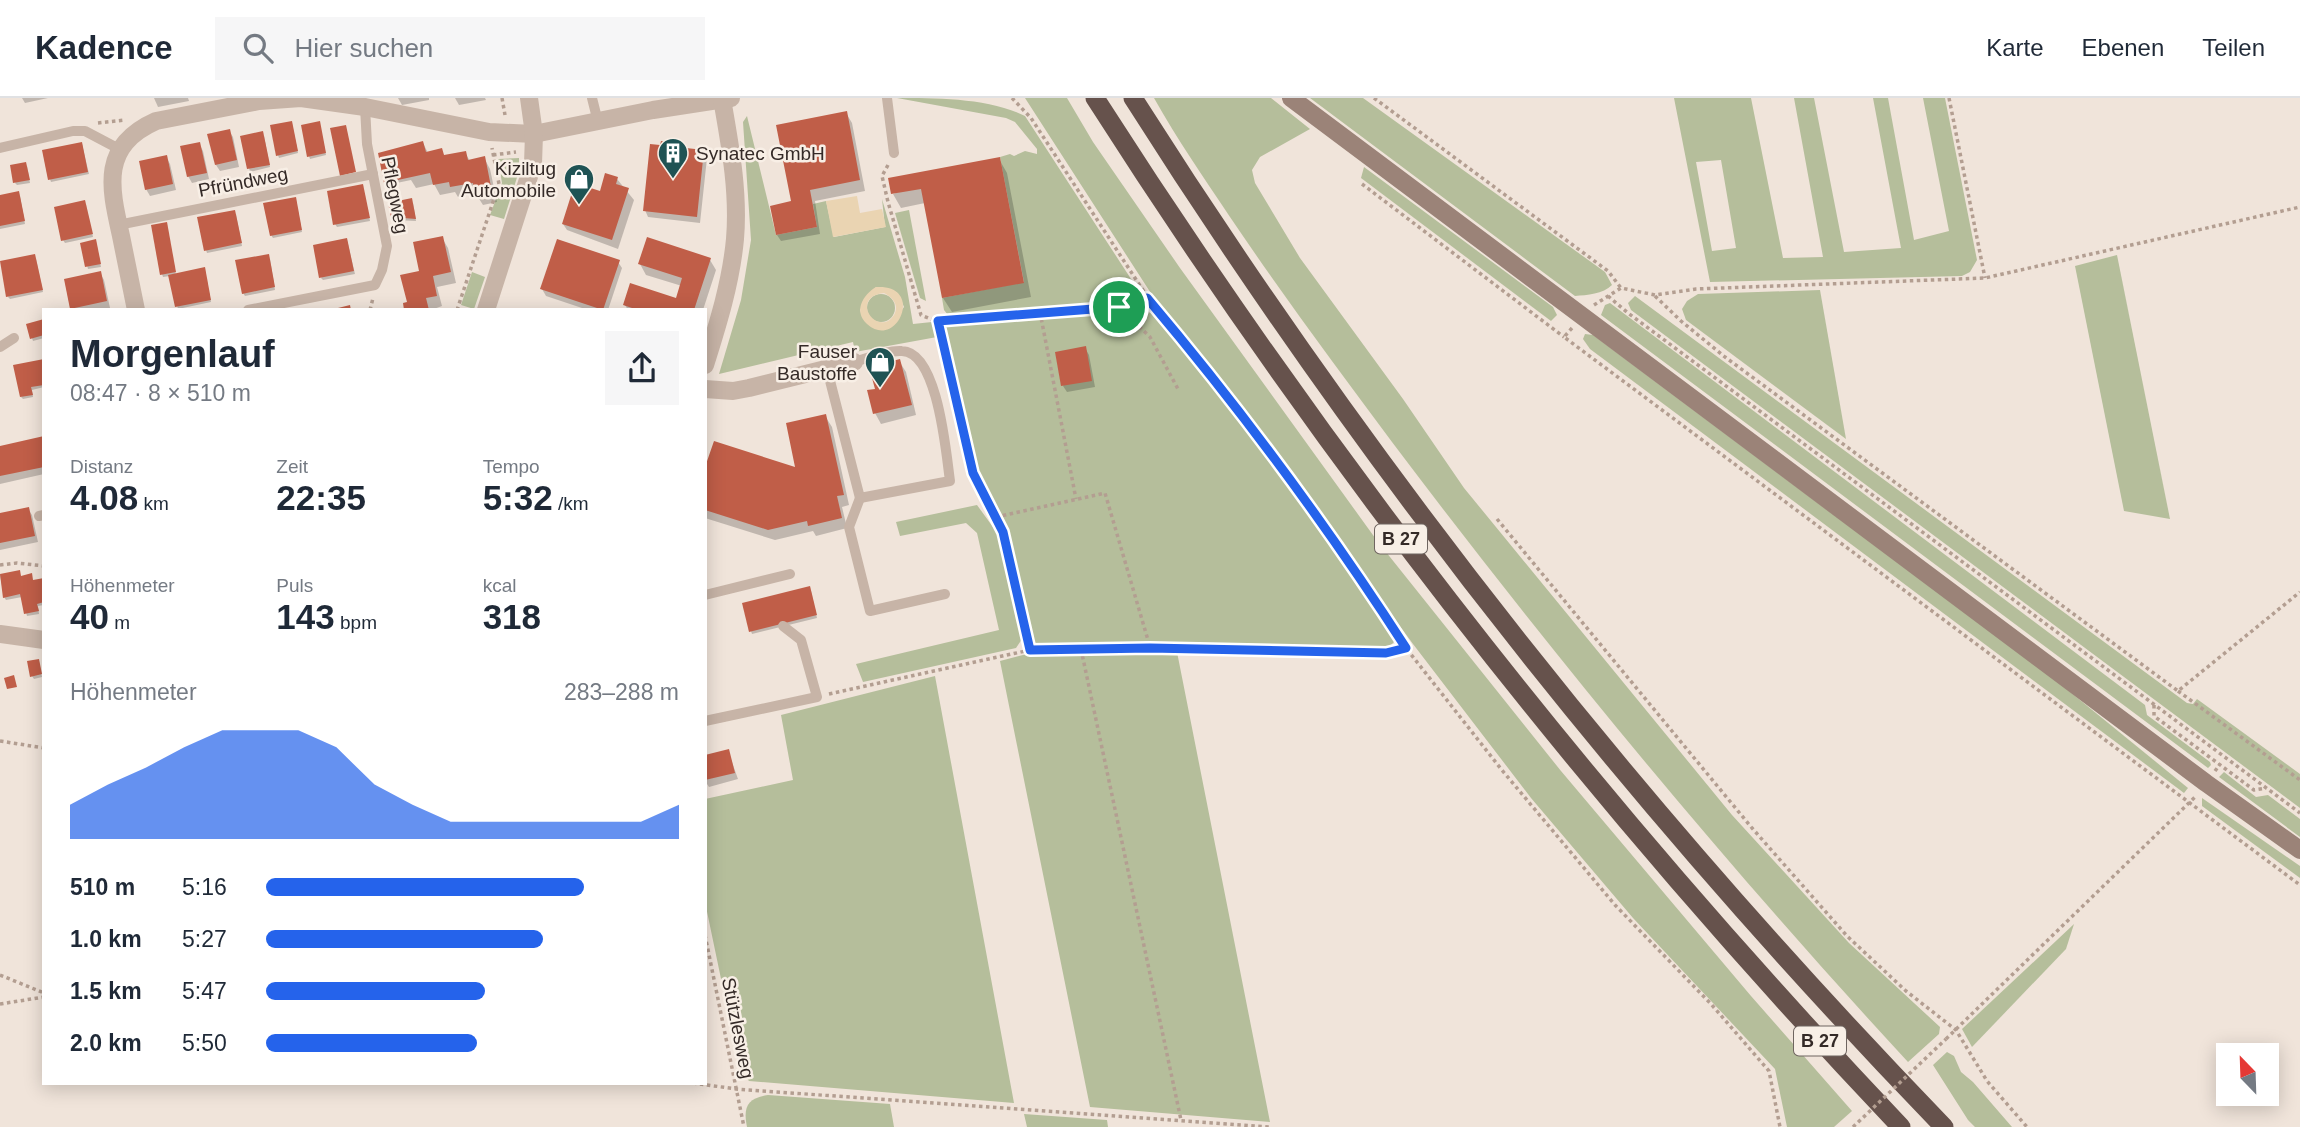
<!DOCTYPE html>
<html lang="de">
<head>
<meta charset="utf-8">
<style>
	:root { --surface:#fff; --page:#f6f6f7; --text:#1f2937; --muted:#747a83; --line:#e0e1e3; --accent:#2563eb }
	body { margin:0; font-family:Helvetica,sans-serif; background:var(--page); color:var(--text); height:100vh; display:flex; flex-direction:column; font-size:26px; white-space:nowrap }
	* { box-sizing:border-box; margin:0 }
	p { font-size:23px; color:var(--muted) }
	.icon { flex:none; width:38px; height:38px; fill:none; stroke:currentColor; stroke-width:2; stroke-linecap:round; stroke-linejoin:round }
	.map { position:relative; flex:1; overflow:hidden }
	.panel { position:absolute; left:42px; top:210px; width:665px; height:777px; display:flex; flex-direction:column; background:var(--surface); border-radius:0px; box-shadow:0 4px 18px #0003 }
	.panel>* { flex:none }
	.needle { width:46px; rotate:337deg }
	.buttons { position:absolute; left:2216px; top:945px; display:grid; gap:14px }
	.buttons a { display:grid; place-items:center; width:63px; height:63px; border-radius:0px; background:var(--surface); box-shadow:0 4px 18px #0003; font-size:35px }
	.pin { position:absolute; display:grid; place-items:center; width:60px; height:60px; color:#fff; margin:-30px; border:4px solid #fff; border-radius:50%; box-shadow:0 2px 7px #0007 }
	.round { display:grid; place-items:center; flex:none; width:74px; height:74px; border-radius:0px; background:var(--page) }
	.summary { display:flex; align-items:center; justify-content:space-between; height:119px; padding:0 28px }
	h1 { font-size:38px; font-weight:600; line-height:52px }
	.figures { display:grid; grid-template-columns:repeat(3,1fr); gap:10px; height:119px; padding:7px 28px }
	.figures div { display:grid; align-content:center }
	.figures b { font-size:35px; font-weight:600 }
	.figures small { font-size:19px; font-weight:400 }
	.figures p { font-size:19px }
	.chart { height:196px; padding:14px 28px }
	.chart p { display:flex; justify-content:space-between }
	.chart svg { width:100%; height:126px; margin-top:7px; fill:var(--accent); opacity:.7 }
	ul { padding:0 28px; list-style:none; font-size:23px }
	li { display:grid; grid-template-columns:112px 84px 1fr; align-items:center; height:52px }
	li i { height:18px; border-radius:9px; background:var(--accent) }
	header { display:flex; align-items:center; gap:42px; box-sizing:border-box; height:98px; padding:0 35px; background:var(--surface); border-bottom:2px solid var(--line) }
	header strong { font-size:33px }
	nav { display:flex; gap:38px; margin-inline-start:auto; font-size:24px }
	.search { width:490px; height:63px; background:var(--page); display:flex; align-items:center; gap:18px; box-sizing:border-box; padding:0 24px; border-radius:0px; color:var(--muted); font-size:26px }
	.map>svg:first-child { display:block }
	.green { fill:#b5be9b; fill-rule:evenodd }
	.sand { fill:#ead4b2; fill-rule:evenodd }
	.shadow { fill:#0003 }
	.building { fill:#c05e48 }
	.lines { fill:none; stroke-linecap:round; stroke-linejoin:round }
	.path { stroke:#b39e91; stroke-width:3.5; stroke-dasharray:3.5 3.5; stroke-linecap:butt }
	.service { stroke:#c7b4a7; stroke-width:10 }
	.minor { stroke:#c7b4a7; stroke-width:18 }
	.secondary { stroke:#9b8378; stroke-width:18 }
	.trunk { stroke:#66524c; stroke-width:19 }
	.path-bridge { stroke:#b39e91; stroke-width:3.5; stroke-dasharray:3.5 3.5; stroke-linecap:butt }
	.route-casing { stroke:#fff; stroke-width:14 }
	.route { stroke:#2563eb; stroke-width:9 }
	.labels { text-anchor:middle; dominant-baseline:central; stroke-width:5; stroke-linejoin:round; paint-order:stroke }
	.shield { fill:#f8efe6; stroke:#6f6560; stroke-width:2 }
	.shield-label { font-size:18px; font-weight:bold; fill:#342a27 }
	.poi-label { font-size:19px; fill:#342a27; stroke:#f8efe6; text-anchor:end }
	.street-label { font-size:19px; fill:#342a27; stroke:#f8efe6 }
</style>
</head>
<body>
<header>
<strong>Kadence</strong>
<div class="search"><svg class="icon" aria-label="search" viewBox="0 0 24 24"><circle cx="10" cy="10" r="6"/><path d="M15 15l6 6"/></svg>Hier suchen</div>
<nav><a>Karte</a><a>Ebenen</a><a>Teilen</a></nav>
</header>
<div class="map">
<svg width="2300" height="1029" viewBox="0 0 2300 1029">
	<rect width="100%" height="100%" fill="#f0e4da"/>
	<!-- green -->
	<g class="green">
		<path d="M897,0C937,0 989,0 1025,18L1133,184L1134,191C1125,205 1112,206 1097,209L948,217L944,212L942,200L1024,184L1000,59L1010,56L1014,58L1025,53L1037,56V51L1015,24L1006,20Z"/>
		<polygon points="1025,0 1067,0 1093,44 1180,170 1378,444 1561,673 1751,898 1852,1013 1834,1029 1787,1029 1775,971 1633,820 1531,700 1413,546 1219,280 1154,200"/>
		<path d="M1154,0H1271L1310,31L1260,59L1252,72L1255,85L1300,160L1403,301L1464,390L1732,717L1849,845L1940,929L1939,936L1908,964C1725,766 1554,559 1392,344C1337,270 1282,196 1230,119C1204,80 1177,41 1154,0Z"/>
		<path d="M1310,0H1363L1605,174L1612,187C1603,196 1587,197 1575,198Z"/>
		<path d="M1674,0H1751L1783,160L1823,159L1794,0H1814L1844,154L1901,150L1873,0H1888L1914,142L1949,133L1923,0H1945L1977,162L1970,174L1962,178L1710,184ZM1721,62L1736,150L1712,153L1696,64Z"/>
		<path d="M747,18L776,137L817,129L813,106L826,103L834,139L885,129L882,101L905,179L913,226L932,224L936,228L937,239L855,254L853,244L719,276L741,202L751,142L743,24ZM876,189C891,192 899,193 904,209L888,231C873,229 865,228 860,212Z"/>
		<polygon points="519,60 519,73 504,121 490,117 502,85 498,61"/>
		<polygon points="1364,69 1553,209 1557,217 1551,223 1361,80"/>
		<polygon points="909,112 926,203 920,200 895,115"/>
		<polygon points="2117,157 2170,421 2124,413 2075,168"/>
		<polygon points="472,174 485,179 474,211 461,207"/>
		<polygon points="1820,192 1846,341 1686,222 1682,211 1687,203 1698,196"/>
		<circle cx="881" cy="210" r="14"/>
		<polygon points="1635,198 2187,605 2193,606 2197,601 2300,676 2300,710 1631,212 1628,205"/>
		<polygon points="1610,205 2145,607 2147,617 2210,664 2211,667 2208,670 1601,217 1605,207"/>
		<polygon points="1138,211 1154,216 1166,227 1271,363 1394,537 1394,544 1386,552 1386,558 1177,554 1270,1024 1090,1009 1000,563 1031,555 1031,537 1005,428 975,375 943,231 948,225"/>
		<polygon points="1585,236 1593,237 2064,589 2188,690 2184,695 1590,251 1583,241"/>
		<polygon points="977,407 998,436 1022,541 1016,550 863,584 856,566 999,532 977,435 966,425 900,438 896,424"/>
		<polygon points="935,578 1014,1005 749,983 740,972 705,804 705,701 793,682 781,617"/>
		<polygon points="2224,674 2256,699 2268,697 2300,721 2300,739 2219,679"/>
		<polygon points="2202,700 2300,768 2300,780 2202,708"/>
		<polygon points="2074,826 2066,851 1972,949 1962,931"/>
		<polygon points="1947,954 1954,958 1961,974 1973,984 2012,1029 1975,1029 1968,1022 1933,967"/>
		<path d="M768,997L890,1006L894,1029H747C743,1009 747,1000 768,997Z"/>
		<polygon points="1024,1016 1107,1022 1108,1029 1027,1029"/>
	</g>
	<!-- sand -->
	<g class="sand">
		<polygon points="857,98 860,115 882,111 886,129 833,139 826,103"/>
		<path d="M876,189C926,186 897,253 867,226C853,213 863,197 876,189ZM884,195C892,199 900,207 894,217C878,241 848,199 884,195Z"/>
	</g>
	<!-- shadow -->
	<g class="shadow">
		<polygon points="22,0 48,0 25,5"/>
		<polygon points="154,0 188,0 189,3 158,9"/>
		<polygon points="398,0 429,0 429,2 402,7"/>
		<polygon points="455,0 485,0 486,2 459,7"/>
		<polygon points="846,15 852,25 865,93 815,103 820,136 781,143 777,137"/>
		<polygon points="292,27 298,55 279,60 278,57"/>
		<polygon points="320,28 326,57 310,61 309,58"/>
		<polygon points="229,33 233,39 239,69 220,73 216,67 210,37"/>
		<polygon points="264,38 270,69 250,74 242,39"/>
		<polygon points="423,45 428,55 441,52 445,59 465,55 470,63 484,60 490,71 497,104 483,107 476,96 458,99 455,94 440,97 434,86 416,90 411,82 387,87 386,84"/>
		<polygon points="82,46 89,76 51,84 50,81"/>
		<polygon points="199,46 203,53 209,81 192,85 188,78"/>
		<polygon points="667,46 670,50 703,53 707,60 700,125 648,119 645,112 662,49"/>
		<polygon points="166,59 170,66 176,92 150,98 146,91"/>
		<polygon points="999,61 1007,75 1031,199 952,214 943,200 925,105 901,110 893,96"/>
		<polygon points="27,68 30,85 17,87 15,85"/>
		<polygon points="617,81 634,102 618,151 567,132 563,126"/>
		<polygon points="363,91 370,123 337,129 335,126"/>
		<polygon points="20,98 25,126 0,131 0,99"/>
		<polygon points="296,103 302,134 273,140 271,137"/>
		<polygon points="413,105 416,123 395,122 393,119"/>
		<polygon points="86,107 93,139 65,145 63,142"/>
		<polygon points="236,116 242,148 207,155 206,152"/>
		<polygon points="167,129 176,177 205,174 211,204 178,211 170,178 163,179 162,176"/>
		<polygon points="442,140 448,150 456,185 437,189 442,208 431,212 406,212 421,174"/>
		<polygon points="347,142 355,176 323,182 321,180"/>
		<polygon points="82,146 96,146 101,169 88,171"/>
		<polygon points="36,161 43,194 10,201 8,199"/>
		<polygon points="270,161 275,192 245,198 243,195"/>
		<polygon points="710,162 716,172 703,212 628,212 625,207 677,202 682,188 646,177 640,166"/>
		<polygon points="618,164 622,170 608,212 588,212 546,198 542,191"/>
		<polygon points="100,175 104,182 110,210 73,212 72,210"/>
		<polygon points="44,223 44,240 33,243 32,240"/>
		<polygon points="1085,250 1089,257 1095,289 1067,294 1063,288"/>
		<polygon points="899,263 906,274 916,317 881,326 875,315 877,292"/>
		<polygon points="44,264 44,289 32,292 33,299 23,301 21,299"/>
		<polygon points="825,318 832,329 849,407 842,409 847,430 816,438 813,433 775,442 705,420 705,374 798,372"/>
		<polygon points="44,340 44,376 0,386 0,350"/>
		<polygon points="28,411 32,417 38,444 0,452 0,416"/>
		<polygon points="19,474 21,479 33,484 44,482 44,507 38,508 39,516 27,518 22,499 6,502 4,499 0,477"/>
		<polygon points="811,493 817,520 752,536 751,533"/>
		<polygon points="39,565 42,579 34,581 32,578"/>
		<polygon points="728,653 738,681 709,689 705,683 705,659"/>
	</g>
	<!-- building -->
	<g class="building">
		<polygon points="847,13 860,82 810,92 817,129 776,137 770,108 791,103 776,27"/>
		<polygon points="292,23 298,53 276,58 270,27"/>
		<polygon points="320,23 326,55 307,59 301,27"/>
		<polygon points="346,27 356,74 340,78 330,30"/>
		<polygon points="230,31 237,62 215,67 207,36"/>
		<polygon points="263,33 270,67 247,71 240,38"/>
		<polygon points="423,43 426,54 442,50 444,57 466,53 468,62 485,58 492,94 475,97 473,85 450,89 449,84 433,87 430,75 384,85 378,55"/>
		<polygon points="661,43 668,44 668,48 704,52 697,119 643,113 650,46 660,47"/>
		<polygon points="82,44 88,74 48,82 42,52"/>
		<polygon points="200,44 207,75 187,79 180,48"/>
		<polygon points="167,57 173,86 145,92 139,63"/>
		<polygon points="1000,59 1024,185 942,200 921,91 891,96 888,80"/>
		<polygon points="26,64 30,82 13,85 10,67"/>
		<polygon points="605,75 618,79 616,86 629,90 612,142 562,126 575,85 600,93"/>
		<polygon points="363,86 370,120 333,127 327,93"/>
		<polygon points="19,93 25,123 0,128 0,97"/>
		<polygon points="296,99 302,132 270,138 263,105"/>
		<polygon points="412,100 416,121 391,119 388,105"/>
		<polygon points="85,102 93,136 61,143 54,109"/>
		<polygon points="235,112 242,145 204,153 197,119"/>
		<polygon points="167,124 176,174 160,177 151,127"/>
		<polygon points="443,138 451,174 433,178 437,198 426,200 429,212 404,212 403,205 407,204 400,177 419,173 413,144"/>
		<polygon points="647,139 711,160 694,212 638,212 623,207 630,185 676,200 682,180 638,166"/>
		<polygon points="347,140 354,173 319,180 313,147"/>
		<polygon points="96,141 101,166 85,169 80,145"/>
		<polygon points="557,141 620,162 603,212 540,191"/>
		<polygon points="35,156 43,192 6,199 0,163"/>
		<polygon points="269,156 275,189 242,196 235,162"/>
		<polygon points="205,169 211,202 175,209 168,177"/>
		<polygon points="101,173 107,203 70,211 64,181"/>
		<polygon points="350,207 351,212 334,212 334,211"/>
		<polygon points="44,221 44,237 30,241 26,226"/>
		<polygon points="1086,248 1092,283 1061,288 1055,254"/>
		<polygon points="44,261 44,287 31,289 33,297 20,299 13,267"/>
		<polygon points="900,261 912,307 873,316 867,292 875,291 869,269"/>
		<polygon points="826,316 844,397 837,398 842,420 808,428 807,423 768,432 705,412 705,369 714,343 795,369 786,325"/>
		<polygon points="44,338 44,369 0,378 0,348"/>
		<polygon points="29,409 35,438 0,445 0,415"/>
		<polygon points="20,472 21,478 32,475 33,482 44,480 44,504 37,506 39,513 24,516 20,496 3,500 0,476"/>
		<polygon points="810,488 817,517 749,534 742,505"/>
		<polygon points="39,561 42,576 30,579 27,563"/>
		<polygon points="14,577 17,589 7,591 4,580"/>
		<polygon points="729,651 735,675 705,682 705,657"/>
	</g>
	<g class="lines">
		<!-- path -->
		<g class="path">
			<polyline points="502,0 505,17"/>
			<polyline points="1012,0 1031,20 1148,200 1207,271 1310,411 1406,550 1501,671 1615,807 1711,906 1769,973 1780,1029"/>
			<polyline points="1374,0 1608,173 1621,190"/>
			<polyline points="1949,0 1985,180"/>
			<polyline points="98,25 125,22"/>
			<polyline points="493,57 516,54"/>
			<polyline points="888,67 882,78 888,104 921,217 938,224 1119,209 1148,200"/>
			<polyline points="1362,86 1564,239"/>
			<polyline points="1608,198 1628,215 2300,715"/>
			<polyline points="1655,198 1681,223 1725,259 2178,593 2300,494"/>
			<polyline points="1594,207 1621,190 1655,197 1696,191 1985,180 2300,109"/>
			<polyline points="1119,209 1150,239 1178,291"/>
			<polyline points="370,212 373,200"/>
			<polyline points="457,212 499,86 492,50"/>
			<polyline points="1040,214 1076,401"/>
			<polyline points="938,224 973,375 1003,434 1030,552"/>
			<polyline points="1572,230 1564,239 2300,787"/>
			<polyline points="996,419 1105,395 1150,549"/>
			<polyline points="1497,421 1752,730 1847,838 1906,893 1956,932 1987,983 2027,1029"/>
			<polyline points="0,467 17,465 44,468"/>
			<polyline points="1081,551 1181,1022"/>
			<polyline points="2178,593 2300,682"/>
			<polyline points="829,596 1030,552 1150,549 1386,555 1406,550"/>
			<polyline points="2154,607 2154,618 2254,692 2266,690"/>
			<polyline points="0,643 44,650"/>
			<polyline points="2215,673 2220,666"/>
			<polyline points="705,837 744,1029"/>
			<polyline points="0,877 44,895"/>
			<polyline points="0,906 44,899"/>
			<polyline points="1946,941 2195,699"/>
			<polyline points="693,985 736,991 1269,1029"/>
		</g>
		<!-- service -->
		<g class="service">
			<polyline points="592,0 598,24"/>
			<polyline points="887,0 894,55"/>
			<polyline points="0,50 73,33 85,33 121,52"/>
			<polyline points="118,127 373,76"/>
			<polyline points="248,212 375,187 382,172 387,148 367,46 365,9"/>
			<polyline points="0,249 14,240"/>
			<path d="M827,271L860,400L950,383C946,355 938,254 902,253C887,252 869,260 854,264"/>
			<polyline points="860,400 849,429 870,513 945,496"/>
			<polyline points="39,418 44,417"/>
			<polyline points="705,497 790,476"/>
			<polyline points="705,623 817,599 801,542 783,528"/>
		</g>
		<!-- minor -->
		<g class="minor">
			<path d="M136,212C131,187 126,162 121,138C110,89 100,48 156,23L259,3L301,0L365,9L489,34L534,36L653,12L731,0"/>
			<polyline points="486,212 533,66 534,36 529,0"/>
			<path d="M705,267C718,226 731,184 735,141C739,94 730,47 722,1"/>
			<polyline points="705,291 733,293 749,290 854,264"/>
			<polyline points="0,536 44,542"/>
		</g>
		<!-- secondary -->
		<polyline class="secondary" points="1291,0 2206,685 2300,752"/>
		<!-- trunk -->
		<g class="trunk">
			<path d="M1095,0C1330,368 1600,712 1901,1029"/>
			<path d="M1133,0C1367,369 1640,715 1944,1029"/>
		</g>
		<!-- path-bridge -->
		<polyline class="path-bridge" points="1853,1029 1946,941"/>
	</g>
	<g class="lines">
		<!-- route casing -->
		<g class="route-casing">
			<path id="route" d="M1147,200C1240,310 1328,429 1406,550L1386,555L1150,550L1030,552L1003,434L973,375L938,223L1119,209Z"/>
		</g>
		<!-- route -->
		<use href="#route" class="route"/>
	</g>
	<!-- icons -->
	<defs>
		<g id="building-pin" transform="scale(1.575)"><path d="M0 17L-7.5 6A9.5 9.5 0 1 1 7.5 6Z" fill="#1f5354" stroke="#f8efe6"/><path d="M-4-6H4V6H1V3H-1V6H-4ZM-2.5-4.3h1.7v1.8h-1.7ZM.8-4.3h1.7v1.8H.8ZM-2.5-1h1.7V.8h-1.7ZM.8-1h1.7V.8H.8Z" fill="#fff"/></g>
		<g id="shop-pin" transform="scale(1.575)"><path d="M0 17L-7.5 6A9.5 9.5 0 1 1 7.5 6Z" fill="#1f5354" stroke="#f8efe6"/><path d="M-5-2.5h2.3a2.7 3.5 0 0 1 5.4 0H5L5.5 6h-11ZM-1.5-2.5h3a1.5 2.3 0 0 0-3 0Z" fill="#fff"/></g>
	</defs>
	<g fill-rule="evenodd">
		<use href="#building-pin" x="673" y="55"/>
		<use href="#shop-pin" x="579" y="81"/>
		<use href="#shop-pin" x="880" y="264"/>
	</g>
	<g class="labels">
		<!-- shield labels -->
		<g class="shield">
			<rect x="1375" y="426.5" width="52" height="29" rx="5"/>
			<rect x="1794" y="928.5" width="52" height="29" rx="5"/>
		</g>
		<g class="shield-label">
			<text x="1401" y="441">B 27</text>
			<text x="1820" y="943">B 27</text>
		</g>
		<!-- poi labels -->
		<g class="poi-label">
			<text x="696" y="55" text-anchor="start">Synatec GmbH</text>
			<text x="556" y="70">Kiziltug<tspan x="556" dy="22">Automobile</tspan></text>
			<text x="857" y="253">Fauser<tspan x="857" dy="22">Baustoffe</tspan></text>
		</g>
		<!-- street labels -->
		<g class="street-label">
			<text transform="translate(243 84) rotate(-11)">Pfründweg</text>
			<text transform="translate(395 97) rotate(79)">Pflegweg</text>
			<text transform="translate(738 930) rotate(79)">Stützlesweg</text>
		</g>
	</g>
</svg>
<div class="buttons">
<a><svg class="needle" viewBox="-14 -14 28 28"><path d="M0-13l5 13h-10z" fill="#e53935"/><path d="M0 13l5-13h-10z" fill="#747a83"/></svg></a>
</div>
<div class="pin" style="left:1119px;top:209px;background:#1e9e55"><svg class="icon" aria-label="arrive" viewBox="0 0 24 24"><path d="M6 21V4h12l-3 4 3 4H6"/></svg></div>
<section class="panel">
<div class="summary"><div><h1>Morgenlauf</h1><p>08:47 · 8 × 510 m</p></div><a class="round"><svg class="icon" aria-label="share" viewBox="0 0 24 24"><path d="M12 15V3M7 8l5-5 5 5M5 13v7h14v-7"/></svg></a></div>
<div class="figures">
<div><p>Distanz</p><b>4.08<small> km</small></b></div>
<div><p>Zeit</p><b>22:35</b></div>
<div><p>Tempo</p><b>5:32<small> /km</small></b></div>
</div>
<div class="figures">
<div><p>Höhenmeter</p><b>40<small> m</small></b></div>
<div><p>Puls</p><b>143<small> bpm</small></b></div>
<div><p>kcal</p><b>318</b></div>
</div>
<div class="chart"><p><span>Höhenmeter</span>283–288 m</p>
<svg viewBox="0 0 160 44" preserveAspectRatio="none"><path d="M0 44V32L10 25L20 19L30 12L40 6L50 6L60 6L70 12L80 25L90 32L100 38L110 38L120 38L130 38L140 38L150 38L160 32V44z"/></svg>
</div>
<ul>
<li><b>510 m</b>5:16<i style="width:77%"></i></li>
<li><b>1.0 km</b>5:27<i style="width:67%"></i></li>
<li><b>1.5 km</b>5:47<i style="width:53%"></i></li>
<li><b>2.0 km</b>5:50<i style="width:51%"></i></li>
</ul>
</section>
</div>
</body>
</html>
